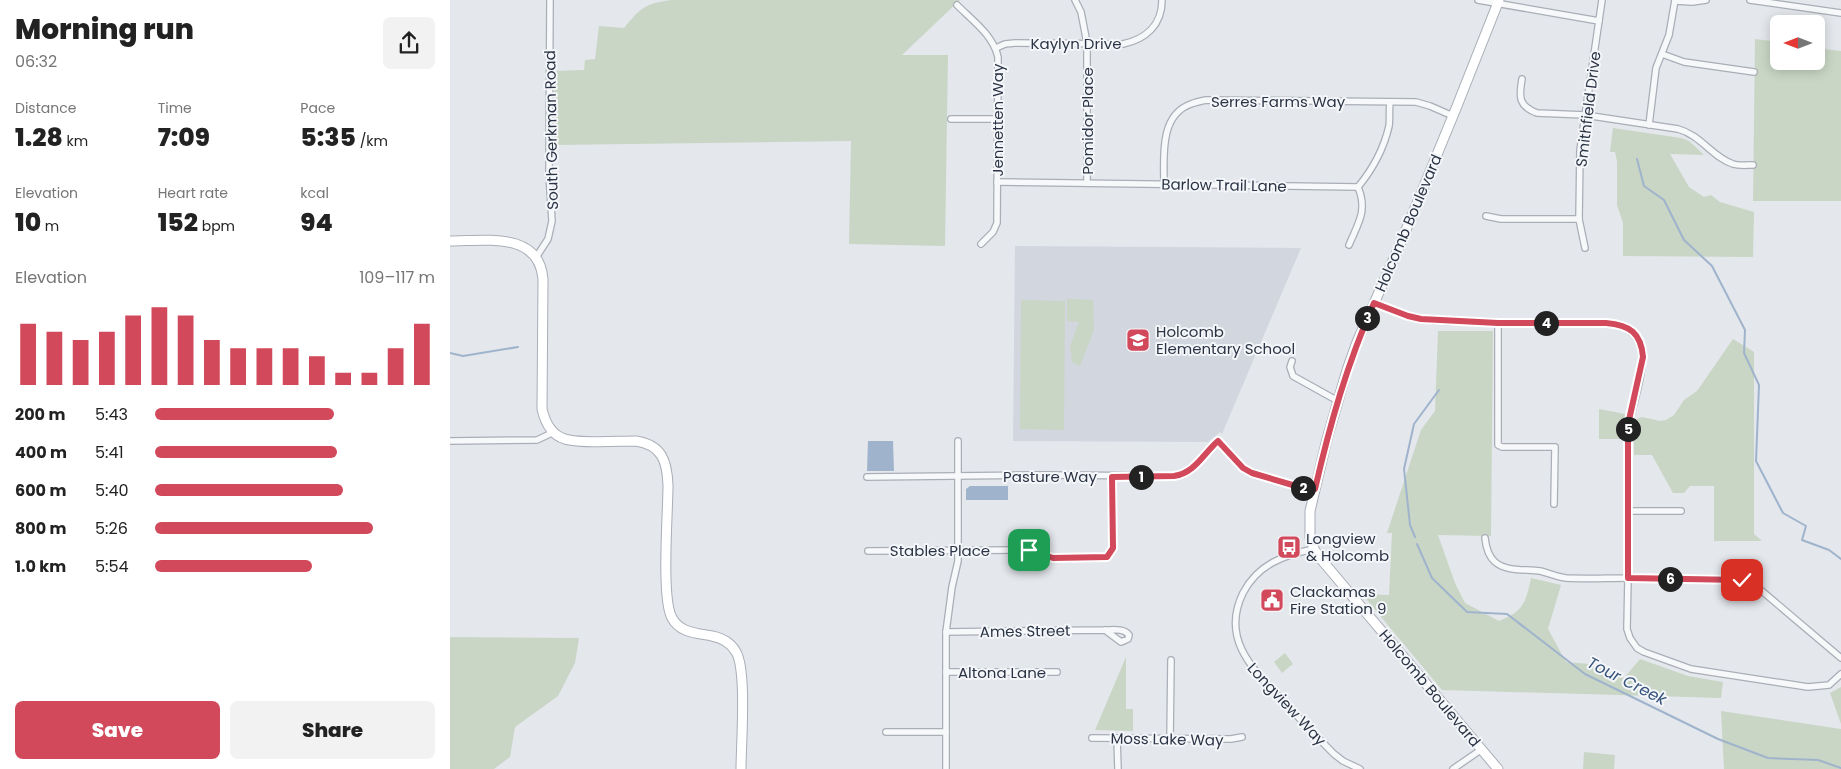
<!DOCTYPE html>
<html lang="en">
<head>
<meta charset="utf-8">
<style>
	:root { --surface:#fff; --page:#f2f2f2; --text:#222; --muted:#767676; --accent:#d1495b }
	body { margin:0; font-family:Poppins,sans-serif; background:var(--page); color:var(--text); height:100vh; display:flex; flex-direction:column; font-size:19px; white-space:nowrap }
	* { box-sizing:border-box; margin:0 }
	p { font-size:16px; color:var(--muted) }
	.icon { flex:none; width:28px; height:28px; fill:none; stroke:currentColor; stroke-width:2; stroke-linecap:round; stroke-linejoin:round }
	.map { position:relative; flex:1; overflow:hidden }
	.details { display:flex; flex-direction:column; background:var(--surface); width:450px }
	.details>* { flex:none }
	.needle { width:32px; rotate:270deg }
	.fabs { position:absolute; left:1320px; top:15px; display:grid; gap:10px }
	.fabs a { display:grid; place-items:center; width:55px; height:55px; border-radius:8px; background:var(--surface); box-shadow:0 2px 12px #0003; font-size:25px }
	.pin { position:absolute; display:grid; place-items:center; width:42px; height:42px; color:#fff; margin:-21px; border-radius:10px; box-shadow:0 2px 8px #0006 }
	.km { position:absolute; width:25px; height:25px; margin:-12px; border-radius:50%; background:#222; color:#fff; font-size:14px; line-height:25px; text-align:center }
	.round { display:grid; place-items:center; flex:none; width:52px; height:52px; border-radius:8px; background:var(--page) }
	.head { display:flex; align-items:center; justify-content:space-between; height:85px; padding:0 15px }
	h1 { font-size:28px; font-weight:800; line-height:38px }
	.stats { display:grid; grid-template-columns:repeat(3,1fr); gap:8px; height:85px; padding:5px 15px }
	.stats div { display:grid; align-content:center }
	.stats b { font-size:25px; font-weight:800 }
	.stats small { font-size:14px; font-weight:400 }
	.stats p { font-size:14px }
	.chart { height:140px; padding:10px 15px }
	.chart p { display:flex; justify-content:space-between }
	.chart svg { width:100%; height:90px; margin-top:5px; stroke:var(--accent); stroke-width:6 }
	.cta { display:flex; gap:10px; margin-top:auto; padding:10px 15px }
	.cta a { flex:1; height:58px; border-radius:8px; background:var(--accent); color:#fff; font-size:20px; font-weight:800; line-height:58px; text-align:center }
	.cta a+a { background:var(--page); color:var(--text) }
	ul { padding:0 15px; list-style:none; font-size:16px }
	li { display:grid; grid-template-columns:80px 60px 1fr; align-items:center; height:38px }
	li i { height:12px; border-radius:6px; background:var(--accent) }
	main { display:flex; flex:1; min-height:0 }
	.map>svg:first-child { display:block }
	.built { fill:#d2d6de }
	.green { fill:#c9d6c5 }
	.water { fill:#9fb4cc }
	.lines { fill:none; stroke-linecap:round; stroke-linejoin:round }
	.stream { stroke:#9fb4cc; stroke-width:2 }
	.street-casing { stroke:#a9aeb7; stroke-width:8 }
	.secondary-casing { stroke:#a9aeb7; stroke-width:11 }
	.street { stroke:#f7f8fa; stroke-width:5.5 }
	.secondary { stroke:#fff; stroke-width:9 }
	.route-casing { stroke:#fff; stroke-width:10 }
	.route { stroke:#d1495b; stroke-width:6 }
	.labels { text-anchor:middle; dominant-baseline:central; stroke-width:4; stroke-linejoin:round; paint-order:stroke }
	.street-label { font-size:15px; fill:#2b3445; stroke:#f4f6f9 }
	.poi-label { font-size:15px; fill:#2b3445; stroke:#f4f6f9; text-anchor:start }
	.water-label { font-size:16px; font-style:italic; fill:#34527a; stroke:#f4f6f9 }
</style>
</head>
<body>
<main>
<section class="details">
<div class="head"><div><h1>Morning run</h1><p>06:32</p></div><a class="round"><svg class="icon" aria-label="share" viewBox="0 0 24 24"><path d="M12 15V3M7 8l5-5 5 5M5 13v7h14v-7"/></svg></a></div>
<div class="stats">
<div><p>Distance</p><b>1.28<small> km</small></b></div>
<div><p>Time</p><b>7:09</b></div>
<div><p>Pace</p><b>5:35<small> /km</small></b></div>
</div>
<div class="stats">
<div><p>Elevation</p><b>10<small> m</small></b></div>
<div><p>Heart rate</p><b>152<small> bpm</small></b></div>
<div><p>kcal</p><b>94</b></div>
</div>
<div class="chart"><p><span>Elevation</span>109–117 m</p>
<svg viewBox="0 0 160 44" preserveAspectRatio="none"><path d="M5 44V14M15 44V18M25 44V22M35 44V18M45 44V10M55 44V6M65 44V10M75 44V22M85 44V26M95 44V26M105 44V26M115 44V30M125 44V38M135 44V38M145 44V26M155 44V14"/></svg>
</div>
<ul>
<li><b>200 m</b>5:43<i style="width:64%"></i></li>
<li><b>400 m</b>5:41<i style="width:65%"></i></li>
<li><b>600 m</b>5:40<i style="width:67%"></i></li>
<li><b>800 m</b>5:26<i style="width:78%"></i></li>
<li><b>1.0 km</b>5:54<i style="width:56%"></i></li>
</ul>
<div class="cta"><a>Save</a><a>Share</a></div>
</section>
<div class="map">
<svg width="1391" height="769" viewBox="0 0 1391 769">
	<rect width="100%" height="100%" fill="#e4e7ec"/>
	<!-- built -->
	<polygon class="built" points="565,246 851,248 772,434 770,432 758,442 563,441"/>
	<!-- green -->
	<g class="green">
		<path d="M221,0H510L452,55H498L495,246L399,244L401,141L104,145V71L134,70L135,60L145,59L149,26L174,28C191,7 195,4 221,0Z"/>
		<polygon points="1305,39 1329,42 1329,61 1366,61 1366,48 1391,51 1391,201 1303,201"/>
		<polygon points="1163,128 1231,138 1239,141 1254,155 1220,154 1239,187 1254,197 1261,195 1270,202 1304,212 1303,257 1173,256 1173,223 1167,205 1167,161 1165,152 1160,152"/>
		<polygon points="617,299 643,300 644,330 630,366 622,362 620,346 629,322 617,321"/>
		<polygon points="571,300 615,301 614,430 570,429"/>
		<path d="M988,331H1043L1041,536L988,535L1005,583L1015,603L1049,621C1074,611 1076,602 1081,578L1111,585L1098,629L1116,662L1140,664L1174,678L1190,659L1238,676L1273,682L1271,698L992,690L912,594L939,595L942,533H937L971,430L985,411Z"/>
		<polygon points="1283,339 1304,352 1304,534 1312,541 1264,541 1264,486 1240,486 1234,493 1223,493 1202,455 1184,455 1184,424 1187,419 1192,417 1210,421 1216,420 1224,415 1234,400 1247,391"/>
		<polygon points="1149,409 1175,414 1173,439 1149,439"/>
		<polygon points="0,637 129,638 125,663 108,696 65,727 60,757 44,769 0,769"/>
		<polygon points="835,653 843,664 832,673 824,662"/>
		<polygon points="676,657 676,709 683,709 683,731 645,730"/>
		<polygon points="1391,687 1391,724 1380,693"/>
		<polygon points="1271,711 1391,729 1391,769 1274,769"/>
		<polygon points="1134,752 1165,755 1164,769 1133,769"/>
	</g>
	<!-- water -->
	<g class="water">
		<polygon points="418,441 443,441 444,471 417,471"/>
		<polygon points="520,486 558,486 558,500 516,500 516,489"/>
	</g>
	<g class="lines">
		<!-- stream -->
		<g class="stream">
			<polyline points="1187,159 1194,186 1214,200 1234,240 1262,266 1295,330 1294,353 1309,385 1306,461 1333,513 1356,526 1352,540 1379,550 1391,559"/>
			<polyline points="0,353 13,356 68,347"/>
			<polyline points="965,537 960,525 954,469 964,424 989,390"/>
			<polyline points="967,544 982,578 1017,612 1057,614 1135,674 1268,739 1318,758 1368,760 1391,768"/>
		</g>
		<!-- street casing -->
		<g class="street-casing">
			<g id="street">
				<polyline points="625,0 631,12 637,43 637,183"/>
				<polyline points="1028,0 1149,21"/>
				<polyline points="1300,0 1391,13"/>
				<polyline points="1225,1 1242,2 1256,0"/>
				<path d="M507,5C522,20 543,35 548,57L547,223L543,232L531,244"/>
				<path d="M546,48L555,44L565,43L673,44C696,39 712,25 712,0"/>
				<polyline points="1212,54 1234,62 1304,72"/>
				<path d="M1072,79C1069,96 1068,106 1087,113L1135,115L1228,129C1251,135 1263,158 1283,164C1289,166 1297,165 1303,165"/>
				<polyline points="501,119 548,119"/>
				<polyline points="1199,125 1206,68 1219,35 1225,0"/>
				<path d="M547,182L908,187C922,170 934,148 939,126C940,118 939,109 940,102"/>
				<path d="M714,184C714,158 709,115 741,104C746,102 751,101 756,100L966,102L980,106L1003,116"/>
				<polyline points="1036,216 1051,219 1129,219"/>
				<path d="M899,245C908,223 918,211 908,187"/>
				<polyline points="1135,248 1129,219 1130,150 1152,0"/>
				<polyline points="87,256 98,239 102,221 99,175 100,0"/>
				<path d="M924,303L958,316L986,321L1165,324C1215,336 1181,398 1178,432V578C1157,578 1136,579 1116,578C1107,577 1099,573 1090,571C1076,569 1057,572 1045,562C1038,556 1036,547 1035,538"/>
				<polyline points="1048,323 1048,445 1052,447 1105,447 1104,504"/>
				<polyline points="842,361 840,367 843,376 888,401"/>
				<polyline points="0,441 87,440 104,432"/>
				<path d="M417,477L592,475L724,476C745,472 752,454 768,441L793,468L802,473L856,489H865"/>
				<polyline points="1179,511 1231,511"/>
				<path d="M864,549C834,555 808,564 793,593C770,640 804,670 834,702C850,719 867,737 884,754L893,761L910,769"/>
				<polyline points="418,551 579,550 603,558 657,557 663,548 661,477"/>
				<path d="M496,632L655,630C663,630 674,628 679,635L678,639L671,642L655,630"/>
				<polyline points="1391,658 1306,586 1292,580 1283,579 1178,578 1177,629 1180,638 1187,648 1194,652 1241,669 1358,687 1379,685 1391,674"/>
				<polyline points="496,672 607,672"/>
				<polyline points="436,732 496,732"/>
				<polyline points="642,738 781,739 792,737"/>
				<polyline points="667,738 668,769"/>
				<polyline points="720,739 721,660"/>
				<polyline points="496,769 496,632 502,587 508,561 508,441"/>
				<polyline points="1003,769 1032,749"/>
			</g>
		</g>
		<!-- secondary casing -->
		<g class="secondary-casing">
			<g id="secondary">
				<path d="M0,241C35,241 89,231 93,279L92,409C95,422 101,435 115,439C129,444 169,441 186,441C212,445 217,461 218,485C218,513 211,598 222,618C230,633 247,633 262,636C272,638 281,643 286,652C297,670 291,745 291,769"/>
				<polyline points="1048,769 870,558 864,549 860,537 860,511 877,439 897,370 907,342 949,247 1007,106 1049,0"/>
			</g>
		</g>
		<!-- street -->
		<use href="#street" class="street"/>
		<!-- secondary -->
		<use href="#secondary" class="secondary"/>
	</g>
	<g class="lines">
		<!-- route casing -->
		<g class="route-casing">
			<path id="route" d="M579,550L603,558L657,557L663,548L662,477L724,476C745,473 753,454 768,441L793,468L802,473L856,489H865C880,424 897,364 924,303L958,316L971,319L1048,323H1156C1180,325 1191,333 1193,357L1179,420L1178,432V578L1292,580"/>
		</g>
		<!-- route -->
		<use href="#route" class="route"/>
	</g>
	<!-- icons -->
	<defs>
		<g id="school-square" transform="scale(1.25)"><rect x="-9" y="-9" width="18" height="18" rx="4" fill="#d1495b" stroke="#f4f6f9"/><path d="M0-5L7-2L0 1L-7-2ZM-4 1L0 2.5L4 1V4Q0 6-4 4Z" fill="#fff"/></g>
		<g id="bus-square" transform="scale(1.25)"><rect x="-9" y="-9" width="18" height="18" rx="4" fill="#d1495b" stroke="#f4f6f9"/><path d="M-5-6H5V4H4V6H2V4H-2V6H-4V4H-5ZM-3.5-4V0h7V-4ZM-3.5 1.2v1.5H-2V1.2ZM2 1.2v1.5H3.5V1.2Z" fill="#fff"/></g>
		<g id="civic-square" transform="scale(1.25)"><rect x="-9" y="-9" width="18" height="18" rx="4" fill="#d1495b" stroke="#f4f6f9"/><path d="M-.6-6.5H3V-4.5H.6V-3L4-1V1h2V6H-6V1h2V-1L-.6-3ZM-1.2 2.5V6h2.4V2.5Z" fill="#fff"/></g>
	</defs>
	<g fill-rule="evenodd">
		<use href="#school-square" x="688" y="340"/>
		<use href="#bus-square" x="839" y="547"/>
		<use href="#civic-square" x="822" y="600"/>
	</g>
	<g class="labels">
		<!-- street labels -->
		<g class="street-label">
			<text x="626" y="43">Kaylyn Drive</text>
			<text x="828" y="101">Serres Farms Way</text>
			<text transform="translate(1138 109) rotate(-83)">Smithfield Drive</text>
			<text transform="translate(547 120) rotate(-90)">Jennetten Way</text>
			<text transform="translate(637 121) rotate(-90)">Pomidor Place</text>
			<text transform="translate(101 130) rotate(-91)">South Gerkman Road</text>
			<text transform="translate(774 185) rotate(1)">Barlow Trail Lane</text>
			<text transform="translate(958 223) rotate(-67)">Holcomb Boulevard</text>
			<text x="600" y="476">Pasture Way</text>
			<text x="490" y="550">Stables Place</text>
			<text transform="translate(575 631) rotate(-1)">Ames Street</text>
			<text x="552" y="672">Altona Lane</text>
			<text transform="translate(980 688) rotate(50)">Holcomb Boulevard</text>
			<text transform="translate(837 704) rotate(47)">Longview Way</text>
			<text transform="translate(717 739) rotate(1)">Moss Lake Way</text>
		</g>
		<!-- poi labels -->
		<g class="poi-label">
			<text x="706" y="331">Holcomb<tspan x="706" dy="17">Elementary School</tspan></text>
			<text x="856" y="538">Longview<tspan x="856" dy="17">&amp; Holcomb</tspan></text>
			<text x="840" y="591">Clackamas<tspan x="840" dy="17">Fire Station 9</tspan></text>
		</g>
		<!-- water labels -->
		<g class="water-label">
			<text transform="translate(1177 681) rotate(27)">Tour Creek</text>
		</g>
	</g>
</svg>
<div class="fabs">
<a><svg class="needle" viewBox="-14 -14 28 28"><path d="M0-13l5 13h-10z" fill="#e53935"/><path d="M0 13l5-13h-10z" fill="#767676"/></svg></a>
</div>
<div class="pin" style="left:579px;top:550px;background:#1e9e55"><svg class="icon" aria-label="arrive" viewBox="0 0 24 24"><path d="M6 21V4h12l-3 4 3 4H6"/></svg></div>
<div class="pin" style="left:1292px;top:580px;background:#d93025"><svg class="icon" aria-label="check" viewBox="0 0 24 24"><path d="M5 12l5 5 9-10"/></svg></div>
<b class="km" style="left:691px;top:477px">1</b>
<b class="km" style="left:853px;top:488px">2</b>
<b class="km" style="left:917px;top:318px">3</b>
<b class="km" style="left:1096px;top:323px">4</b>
<b class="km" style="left:1178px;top:429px">5</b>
<b class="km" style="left:1220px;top:579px">6</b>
</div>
</main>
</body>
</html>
